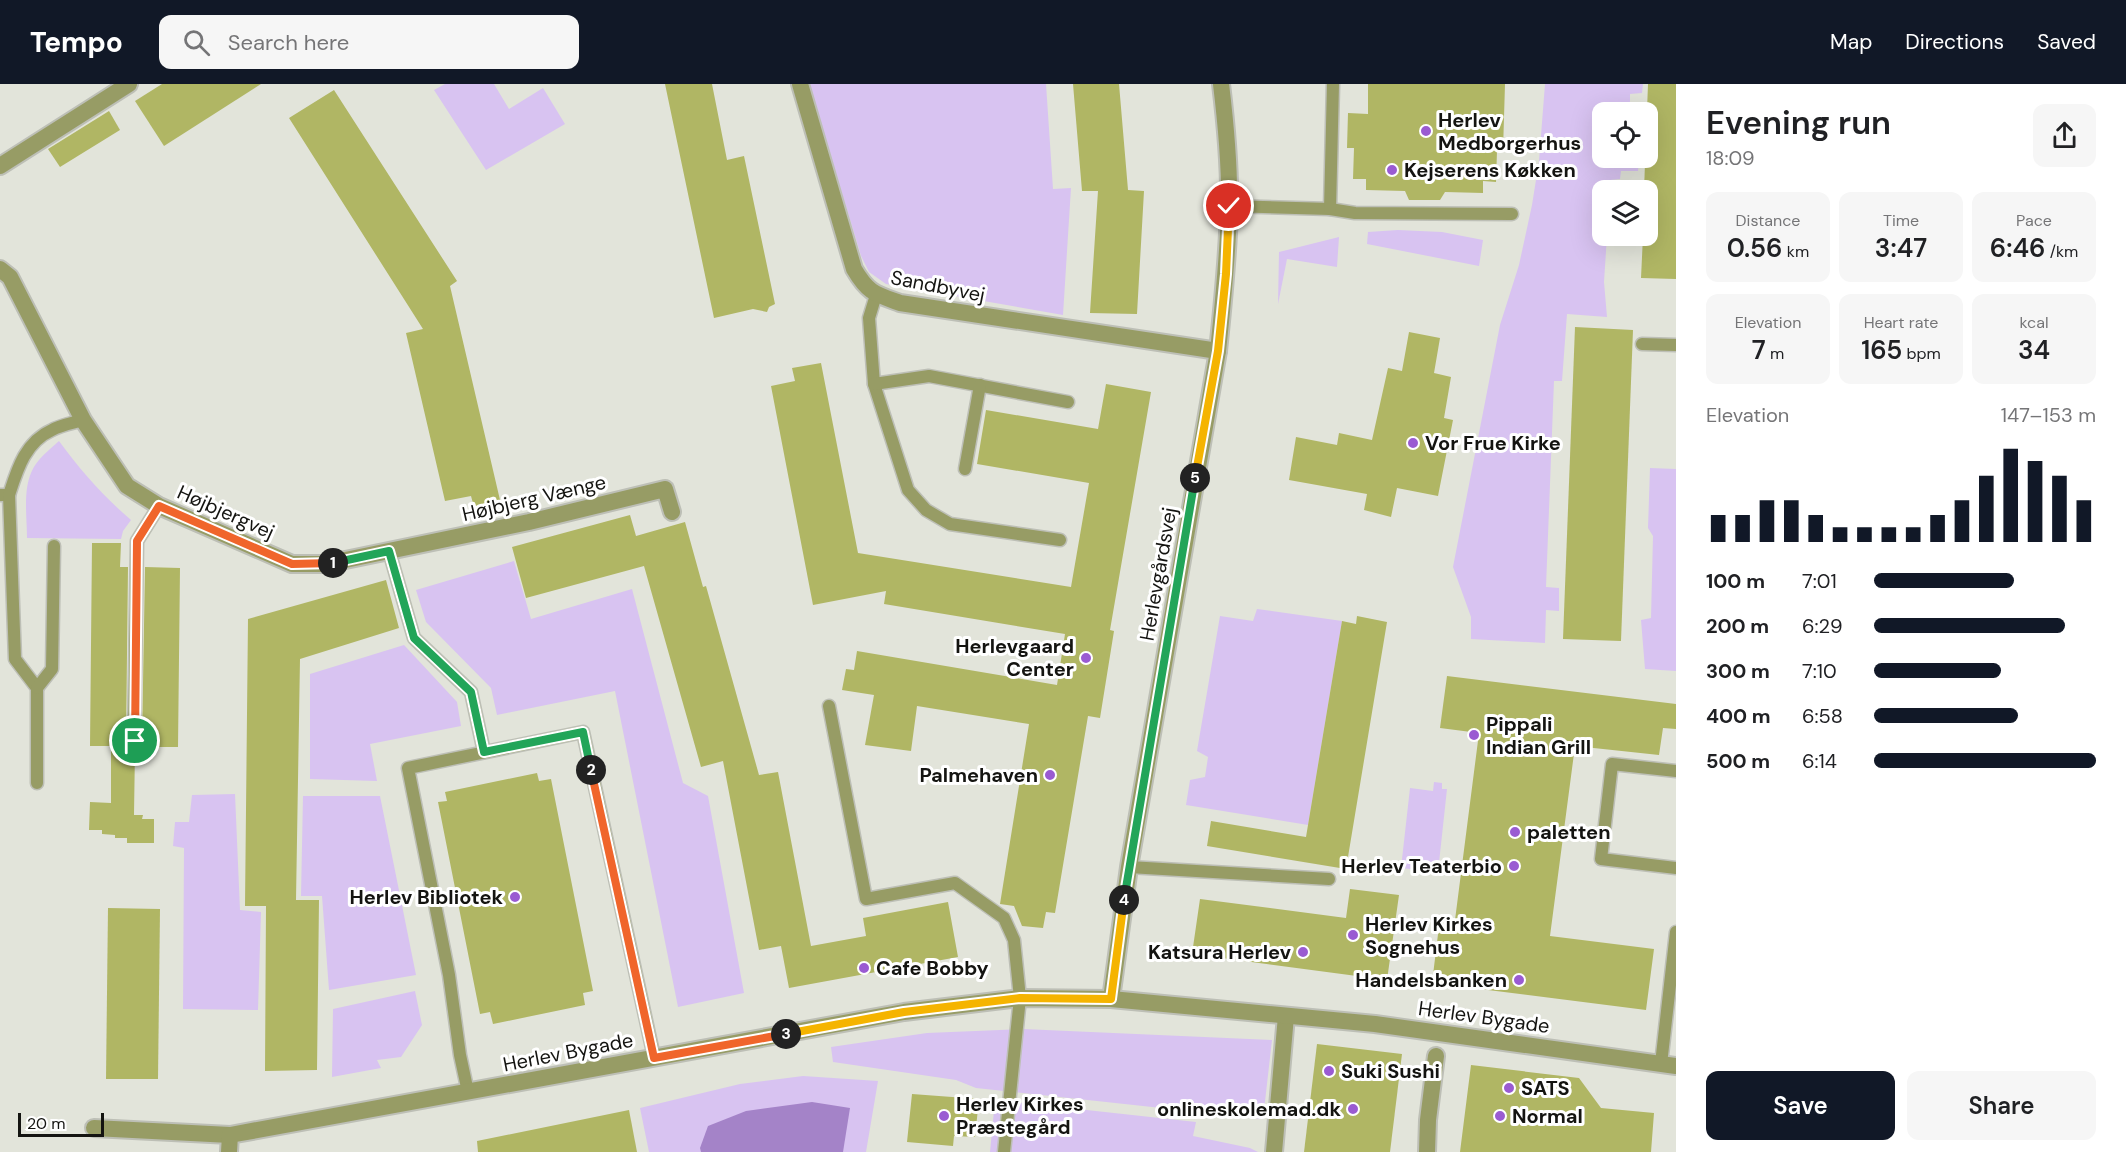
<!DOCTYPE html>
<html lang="en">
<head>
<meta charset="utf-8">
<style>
	:root { --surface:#fff; --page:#f6f6f6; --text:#202124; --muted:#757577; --accent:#111827 }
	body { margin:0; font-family:"DM Sans",sans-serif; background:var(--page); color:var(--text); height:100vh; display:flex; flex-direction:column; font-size:22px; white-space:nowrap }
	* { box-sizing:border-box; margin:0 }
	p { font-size:20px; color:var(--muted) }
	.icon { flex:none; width:33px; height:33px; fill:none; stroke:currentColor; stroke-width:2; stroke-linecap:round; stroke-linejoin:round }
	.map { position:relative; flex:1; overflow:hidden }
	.side { display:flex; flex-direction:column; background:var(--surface); width:450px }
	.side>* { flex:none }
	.buttons { position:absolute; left:1592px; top:18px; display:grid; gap:12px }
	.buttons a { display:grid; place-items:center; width:66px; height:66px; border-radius:12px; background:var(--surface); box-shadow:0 6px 24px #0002; font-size:30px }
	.scale { position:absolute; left:18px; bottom:15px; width:86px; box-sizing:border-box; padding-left:6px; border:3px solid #141411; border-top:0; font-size:16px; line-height:21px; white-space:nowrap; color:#141411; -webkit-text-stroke:4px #fff; paint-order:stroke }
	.pin { position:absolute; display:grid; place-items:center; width:51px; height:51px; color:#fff; margin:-26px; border:3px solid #fff; border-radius:50%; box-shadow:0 2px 6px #0007 }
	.km { position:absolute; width:30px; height:30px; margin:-15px; border-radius:50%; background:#222; color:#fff; font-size:16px; line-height:30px; text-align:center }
	.round { display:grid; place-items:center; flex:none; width:63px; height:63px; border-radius:12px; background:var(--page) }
	.headline { display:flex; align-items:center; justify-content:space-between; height:102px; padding:0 30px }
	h1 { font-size:33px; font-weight:600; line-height:45px }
	.stats { display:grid; grid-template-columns:repeat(3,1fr); gap:9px; height:102px; padding:6px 30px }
	.stats div { display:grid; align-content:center; border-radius:12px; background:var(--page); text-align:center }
	.stats b { font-size:26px; font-weight:600 }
	.stats small { font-size:16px; font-weight:400 }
	.stats p { font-size:16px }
	.chart { height:168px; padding:12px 30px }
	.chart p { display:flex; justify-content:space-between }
	.chart svg { width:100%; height:108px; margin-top:6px; stroke:var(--accent); stroke-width:6 }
	.button { display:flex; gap:12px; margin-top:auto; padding:12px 30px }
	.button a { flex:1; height:69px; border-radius:12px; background:var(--accent); color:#fff; font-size:24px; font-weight:600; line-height:69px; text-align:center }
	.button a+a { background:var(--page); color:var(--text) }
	ul { padding:0 30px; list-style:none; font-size:20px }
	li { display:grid; grid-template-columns:96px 72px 1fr; align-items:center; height:45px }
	li i { height:15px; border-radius:8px; background:var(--accent) }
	header { display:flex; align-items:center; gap:36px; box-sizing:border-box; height:84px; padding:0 30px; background:var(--accent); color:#fff }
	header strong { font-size:28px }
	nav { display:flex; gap:33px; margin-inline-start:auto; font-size:21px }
	.search { width:420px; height:54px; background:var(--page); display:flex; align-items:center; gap:15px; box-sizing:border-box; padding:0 21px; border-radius:12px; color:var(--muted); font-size:22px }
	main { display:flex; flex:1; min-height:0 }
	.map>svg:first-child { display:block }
	.green { fill:#d8c3f1 }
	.water { fill:#a483c8 }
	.building { fill:#b0b664 }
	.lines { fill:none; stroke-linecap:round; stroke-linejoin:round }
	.service-casing { stroke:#bdbfb6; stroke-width:15 }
	.pedestrian-casing { stroke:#bdbfb6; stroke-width:20 }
	.minor-casing { stroke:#bdbfb6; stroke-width:20 }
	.tertiary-casing { stroke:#bdbfb6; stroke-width:20 }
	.service { stroke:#979c65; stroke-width:12 }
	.pedestrian { stroke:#979c65; stroke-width:16 }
	.minor { stroke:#979c65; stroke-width:16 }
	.tertiary { stroke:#979c65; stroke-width:16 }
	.split-1-casing { stroke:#fff; stroke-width:12 }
	.split-2-casing { stroke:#fff; stroke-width:12 }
	.split-3-casing { stroke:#fff; stroke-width:12 }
	.split-4-casing { stroke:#fff; stroke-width:12 }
	.split-5-casing { stroke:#fff; stroke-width:12 }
	.split-6-casing { stroke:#fff; stroke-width:12 }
	.split-1 { stroke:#f0652b; stroke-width:8 }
	.split-2 { stroke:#22a559; stroke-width:8 }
	.split-3 { stroke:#f0652b; stroke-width:8 }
	.split-4 { stroke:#f5b400; stroke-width:8 }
	.split-5 { stroke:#22a559; stroke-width:8 }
	.split-6 { stroke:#f5b400; stroke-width:8 }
	.poi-dot { fill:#9a5bd2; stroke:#fff; stroke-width:2 }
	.labels { text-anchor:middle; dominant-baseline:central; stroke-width:6; stroke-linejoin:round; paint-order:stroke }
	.poi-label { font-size:20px; font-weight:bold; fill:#141411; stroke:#fff; text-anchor:start }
	.street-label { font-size:20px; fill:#141411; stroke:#fff }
</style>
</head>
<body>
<header>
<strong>Tempo</strong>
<div class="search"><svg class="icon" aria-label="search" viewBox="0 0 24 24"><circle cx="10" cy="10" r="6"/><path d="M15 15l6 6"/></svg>Search here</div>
<nav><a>Map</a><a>Directions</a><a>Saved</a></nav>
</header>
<main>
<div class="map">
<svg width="1676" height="1068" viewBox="0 0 1676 1068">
	<rect width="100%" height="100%" fill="#e2e4da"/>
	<!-- green -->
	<g class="green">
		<polygon points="445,0 494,0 509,25 543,4 565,40 486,86 434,6"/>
		<polygon points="809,0 1046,0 1053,105 1071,104 1063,231 886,200 869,188 861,172"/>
		<polygon points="1545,0 1643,0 1642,9 1630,10 1630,28 1602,28 1602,74 1639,74 1638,87 1621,87 1620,95 1610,96 1609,106 1602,106 1602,152 1607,152 1604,198 1607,233 1567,230 1562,297 1554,297 1546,503 1559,504 1559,527 1546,526 1545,559 1471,555 1471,533 1453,483 1500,241 1519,181 1532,121 1539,77"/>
		<polygon points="1398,146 1442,148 1483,156 1479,182 1367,160 1368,148"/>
		<polygon points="1339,153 1337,183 1287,175 1278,220 1279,168"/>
		<path d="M59,357C81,387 103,412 131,436L123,447L121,455L27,454C27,434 23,408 31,389C36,376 49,366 59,357Z"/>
		<polygon points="1650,384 1676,385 1676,587 1645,585 1641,536 1651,534 1653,452 1648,444"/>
		<polygon points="514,477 531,535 632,505 683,699 708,712 744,909 678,923 615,607 497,631 491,604 426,538 416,506"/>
		<polygon points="1257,525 1342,537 1308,741 1186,721 1190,696 1205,693 1208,673 1197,667 1220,532 1253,537"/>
		<polygon points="404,561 457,618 461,642 370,660 377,697 310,695 310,590"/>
		<polygon points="1434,698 1442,699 1442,705 1447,705 1438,788 1401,784 1410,704 1433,707"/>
		<polygon points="235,710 240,826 261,828 258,926 183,925 184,764 173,762 175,738 189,738 192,711"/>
		<polygon points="303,712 380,712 416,891 329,906 322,812 301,812"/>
		<polygon points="415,907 422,941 401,973 377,976 381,984 332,993 333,925"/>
		<polygon points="1023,945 1272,956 1263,1035 976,1004 956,996 833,978 831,963 927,949"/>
		<polygon points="803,992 878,997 866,1068 649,1068 640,1024 740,1000"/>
		<polygon points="995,1016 1196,1038 1193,1052 1250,1064 1258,1068 990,1068"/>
	</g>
	<!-- water -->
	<polygon class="water" points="812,1018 850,1024 843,1068 701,1068 700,1064 708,1042 746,1027"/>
	<!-- building -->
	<g class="building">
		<polygon points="162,0 261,0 164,62 135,17"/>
		<polygon points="665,0 712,0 727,76 744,72 775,220 769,223 767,228 753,225 714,234"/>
		<polygon points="1073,0 1119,0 1128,106 1144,107 1137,230 1090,229 1098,107 1082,107"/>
		<polygon points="1368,0 1505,0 1503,67 1497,67 1496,98 1483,97 1483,109 1445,108 1440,116 1409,116 1405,107 1366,106 1366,95 1353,95 1354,64 1347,64 1348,29 1368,30"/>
		<polygon points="1648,0 1676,0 1676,195 1641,194 1643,152 1647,152 1647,106 1644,106"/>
		<polygon points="334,6 457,197 450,202 500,416 474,423 471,412 445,417 406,249 423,245 289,34"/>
		<polygon points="109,27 120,46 60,83 48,65"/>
		<polygon points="1575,243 1633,246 1621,557 1563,555"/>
		<polygon points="1409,248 1440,254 1434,289 1451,293 1444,334 1453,336 1438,412 1397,404 1391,433 1364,426 1367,410 1289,396 1296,353 1337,361 1339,349 1372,356 1388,284 1402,287"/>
		<polygon points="821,279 858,469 1071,503 1089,399 977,380 986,326 1098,345 1106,300 1151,308 1110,546 1114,547 1100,634 1088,632 1055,829 1046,828 1043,844 1022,842 1014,822 1000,820 1029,640 917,622 911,667 865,661 874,611 842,606 846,585 854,586 857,567 1057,601 1065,550 884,520 886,507 813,521 771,302 795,297 792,284"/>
		<polygon points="630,431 636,452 685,438 703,503 706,502 759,691 778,688 811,862 866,852 863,834 948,818 958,873 789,904 781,862 759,866 723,677 701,683 644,482 526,514 512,463"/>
		<polygon points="92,459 121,459 120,483 128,483 126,657 129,664 135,665 134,731 143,731 142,735 154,735 154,759 127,759 127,754 115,754 115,751 102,750 102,746 89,746 90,718 111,719 111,662 90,662"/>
		<polygon points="145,483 180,484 178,663 139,663 142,657"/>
		<polygon points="386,496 399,544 300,575 296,816 319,816 317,986 265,987 266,822 245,822 248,535"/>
		<polygon points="1357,532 1387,538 1346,785 1207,762 1211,737 1306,753 1342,537 1356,540"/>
		<polygon points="1447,592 1676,620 1676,645 1663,644 1659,671 1575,662 1550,852 1654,865 1646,926 1432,899 1440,834 1455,836 1479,649 1440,644"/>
		<polygon points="537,689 539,697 551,695 593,907 583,909 585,921 493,940 490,928 480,930 438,718 447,717 445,708"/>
		<polygon points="1350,805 1399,811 1387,896 1192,870 1200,815 1346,834"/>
		<polygon points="108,824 160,825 158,995 106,995"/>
		<polygon points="1317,960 1402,970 1390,1068 1304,1068"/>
		<polygon points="1471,981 1579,994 1601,1024 1654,1029 1651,1068 1460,1068"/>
		<polygon points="912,1010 979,1015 975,1053 954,1052 953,1062 907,1058"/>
		<polygon points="629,1026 637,1068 478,1068 477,1057"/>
	</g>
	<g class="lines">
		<!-- service casing -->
		<g class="service-casing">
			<g id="service">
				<polyline points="1229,122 1330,125 1355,129 1512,130"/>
				<polyline points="1330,125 1333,0"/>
				<polyline points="876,211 869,234 874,300 908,406 926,426 950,440 1060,456"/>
				<polyline points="1642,260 1676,261"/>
				<polyline points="874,300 929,292 1068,318"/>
				<polyline points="965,385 980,301"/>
				<path d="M0,411H9C17,386 25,358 52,346C61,341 73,339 83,336"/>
				<polyline points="9,411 15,575 37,604 37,699"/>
				<polyline points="389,467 414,554 471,608 484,668"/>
				<polyline points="37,604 52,585 54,462"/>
				<polyline points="829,622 866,815 955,799 1004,834 1014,856 1020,914 1004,1068"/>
				<polyline points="134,657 137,457 159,422"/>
				<polyline points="1676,687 1612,680 1601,775 1676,784"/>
				<polyline points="1129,783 1329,795"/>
				<polyline points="1661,980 1676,848"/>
				<polyline points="468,1008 460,971 449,891 408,684 583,648 654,973"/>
			</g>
		</g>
		<!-- pedestrian casing -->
		<g class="pedestrian-casing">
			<polyline id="pedestrian" points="1427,1068 1428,1036 1436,972"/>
		</g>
		<!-- minor casing -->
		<g class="minor-casing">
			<g id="minor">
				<path d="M800,0L854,185C868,209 875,210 900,219L1218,267"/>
				<polyline points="0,82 129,0"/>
				<polyline points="0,185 10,193 83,336 127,402 159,422 292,480 326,480 529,438 665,405 672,428"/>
				<polyline points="94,1044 230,1051"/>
				<polyline points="1274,1068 1286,932"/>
			</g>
		</g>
		<!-- tertiary casing -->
		<g class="tertiary-casing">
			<g id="tertiary">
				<path d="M1111,915L1129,783L1218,267C1223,219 1228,172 1229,124C1230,83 1226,41 1221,0"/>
				<polyline points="229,1068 230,1051 904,928 1020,914 1111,915 1375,940 1676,982"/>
			</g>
		</g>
		<!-- service -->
		<use href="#service" class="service"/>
		<!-- pedestrian -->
		<use href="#pedestrian" class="pedestrian"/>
		<!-- minor -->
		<use href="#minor" class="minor"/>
		<!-- tertiary -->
		<use href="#tertiary" class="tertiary"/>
	</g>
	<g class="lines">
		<!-- split-1 casing -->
		<g class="split-1-casing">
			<polyline id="split-1" points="135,657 137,457 159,422 292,480 333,479"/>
		</g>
		<!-- split-2 casing -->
		<g class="split-2-casing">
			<polyline id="split-2" points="333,479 389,467 414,554 471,608 484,668 583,648 591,686"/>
		</g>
		<!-- split-3 casing -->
		<g class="split-3-casing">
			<polyline id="split-3" points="591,686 654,974 786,950"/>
		</g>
		<!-- split-4 casing -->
		<g class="split-4-casing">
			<polyline id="split-4" points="786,950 904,928 1020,914 1111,915 1124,816"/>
		</g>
		<!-- split-5 casing -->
		<g class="split-5-casing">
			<polyline id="split-5" points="1124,816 1195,394"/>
		</g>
		<!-- split-6 casing -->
		<g class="split-6-casing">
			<polyline id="split-6" points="1195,394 1218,267 1226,190 1229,122"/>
		</g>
		<!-- split-1 -->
		<use href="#split-1" class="split-1"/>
		<!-- split-2 -->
		<use href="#split-2" class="split-2"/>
		<!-- split-3 -->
		<use href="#split-3" class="split-3"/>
		<!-- split-4 -->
		<use href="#split-4" class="split-4"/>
		<!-- split-5 -->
		<use href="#split-5" class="split-5"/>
		<!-- split-6 -->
		<use href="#split-6" class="split-6"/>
	</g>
	<!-- markers -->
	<g class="poi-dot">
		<circle cx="1426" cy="47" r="6"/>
		<circle cx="1392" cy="86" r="6"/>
		<circle cx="1413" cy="359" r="6"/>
		<circle cx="1086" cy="574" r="6"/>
		<circle cx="1474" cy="651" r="6"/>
		<circle cx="1050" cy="691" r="6"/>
		<circle cx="1515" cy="748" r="6"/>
		<circle cx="1514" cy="782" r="6"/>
		<circle cx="515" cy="813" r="6"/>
		<circle cx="1353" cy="851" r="6"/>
		<circle cx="1303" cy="868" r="6"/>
		<circle cx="864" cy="884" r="6"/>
		<circle cx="1519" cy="896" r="6"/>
		<circle cx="1329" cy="987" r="6"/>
		<circle cx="1509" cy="1004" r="6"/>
		<circle cx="1353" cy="1025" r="6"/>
		<circle cx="944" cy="1032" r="6"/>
		<circle cx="1500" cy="1032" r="6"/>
	</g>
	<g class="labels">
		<!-- poi labels -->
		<g class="poi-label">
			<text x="1438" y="36">Herlev<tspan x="1438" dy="23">Medborgerhus</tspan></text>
			<text x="1404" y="86">Kejserens Køkken</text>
			<text x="1425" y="359">Vor Frue Kirke</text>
			<text x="1074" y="562" text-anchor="end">Herlevgaard<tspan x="1074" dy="23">Center</tspan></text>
			<text x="1486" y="640">Pippali<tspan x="1486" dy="23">Indian Grill</tspan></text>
			<text x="1038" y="691" text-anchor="end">Palmehaven</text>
			<text x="1527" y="748">paletten</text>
			<text x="1502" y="782" text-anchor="end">Herlev Teaterbio</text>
			<text x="503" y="813" text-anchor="end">Herlev Bibliotek</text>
			<text x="1365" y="840">Herlev Kirkes<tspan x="1365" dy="23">Sognehus</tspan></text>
			<text x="1291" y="868" text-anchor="end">Katsura Herlev</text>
			<text x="876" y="884">Cafe Bobby</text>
			<text x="1507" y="896" text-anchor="end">Handelsbanken</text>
			<text x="1341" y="987">Suki Sushi</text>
			<text x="1521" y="1004">SATS</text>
			<text x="956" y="1020">Herlev Kirkes<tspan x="956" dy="23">Præstegård</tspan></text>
			<text x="1341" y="1025" text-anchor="end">onlineskolemad.dk</text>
			<text x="1512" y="1032">Normal</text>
		</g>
		<!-- street labels -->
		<g class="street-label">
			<text transform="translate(938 202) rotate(11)">Sandbyvej</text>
			<text transform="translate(534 414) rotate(-13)">Højbjerg Vænge</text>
			<text transform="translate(226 428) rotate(24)">Højbjergvej</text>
			<text transform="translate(1158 490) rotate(-80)">Herlevgårdsvej</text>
			<text transform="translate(1484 933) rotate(8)">Herlev Bygade</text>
			<text transform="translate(568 968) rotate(-11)">Herlev Bygade</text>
		</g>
	</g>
</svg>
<div class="buttons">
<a><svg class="icon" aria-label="locate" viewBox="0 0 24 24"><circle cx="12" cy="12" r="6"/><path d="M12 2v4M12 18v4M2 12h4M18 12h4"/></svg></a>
<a><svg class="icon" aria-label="layers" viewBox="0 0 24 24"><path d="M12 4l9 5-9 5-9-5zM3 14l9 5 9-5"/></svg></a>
</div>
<div class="scale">20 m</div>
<div class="pin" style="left:135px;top:657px;background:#1e9e55"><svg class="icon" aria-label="arrive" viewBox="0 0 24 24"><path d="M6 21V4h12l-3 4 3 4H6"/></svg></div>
<div class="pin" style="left:1229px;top:122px;background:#d93025"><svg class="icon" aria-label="check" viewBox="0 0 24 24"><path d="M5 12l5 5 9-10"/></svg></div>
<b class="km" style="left:333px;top:479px">1</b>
<b class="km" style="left:591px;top:686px">2</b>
<b class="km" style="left:786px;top:950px">3</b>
<b class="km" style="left:1124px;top:816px">4</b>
<b class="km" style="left:1195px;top:394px">5</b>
</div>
<section class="side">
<div class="headline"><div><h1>Evening run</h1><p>18:09</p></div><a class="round"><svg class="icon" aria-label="share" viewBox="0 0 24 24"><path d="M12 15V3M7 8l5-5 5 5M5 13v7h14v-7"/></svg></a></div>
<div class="stats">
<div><p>Distance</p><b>0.56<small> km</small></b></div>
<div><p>Time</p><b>3:47</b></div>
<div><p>Pace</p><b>6:46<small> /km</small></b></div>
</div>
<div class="stats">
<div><p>Elevation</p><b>7<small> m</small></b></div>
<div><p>Heart rate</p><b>165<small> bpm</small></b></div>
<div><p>kcal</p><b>34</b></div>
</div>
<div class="chart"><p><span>Elevation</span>147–153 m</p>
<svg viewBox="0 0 160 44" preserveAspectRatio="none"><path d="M5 44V33M15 44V33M25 44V27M35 44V27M45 44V33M55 44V38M65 44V38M75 44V38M85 44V38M95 44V33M105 44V27M115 44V17M125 44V6M135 44V11M145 44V17M155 44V27"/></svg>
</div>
<ul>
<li><b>100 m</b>7:01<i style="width:63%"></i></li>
<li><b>200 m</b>6:29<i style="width:86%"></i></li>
<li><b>300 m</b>7:10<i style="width:57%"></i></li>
<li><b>400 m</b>6:58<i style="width:65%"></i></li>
<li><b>500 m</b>6:14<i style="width:100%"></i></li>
</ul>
<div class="button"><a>Save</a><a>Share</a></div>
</section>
</main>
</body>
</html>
